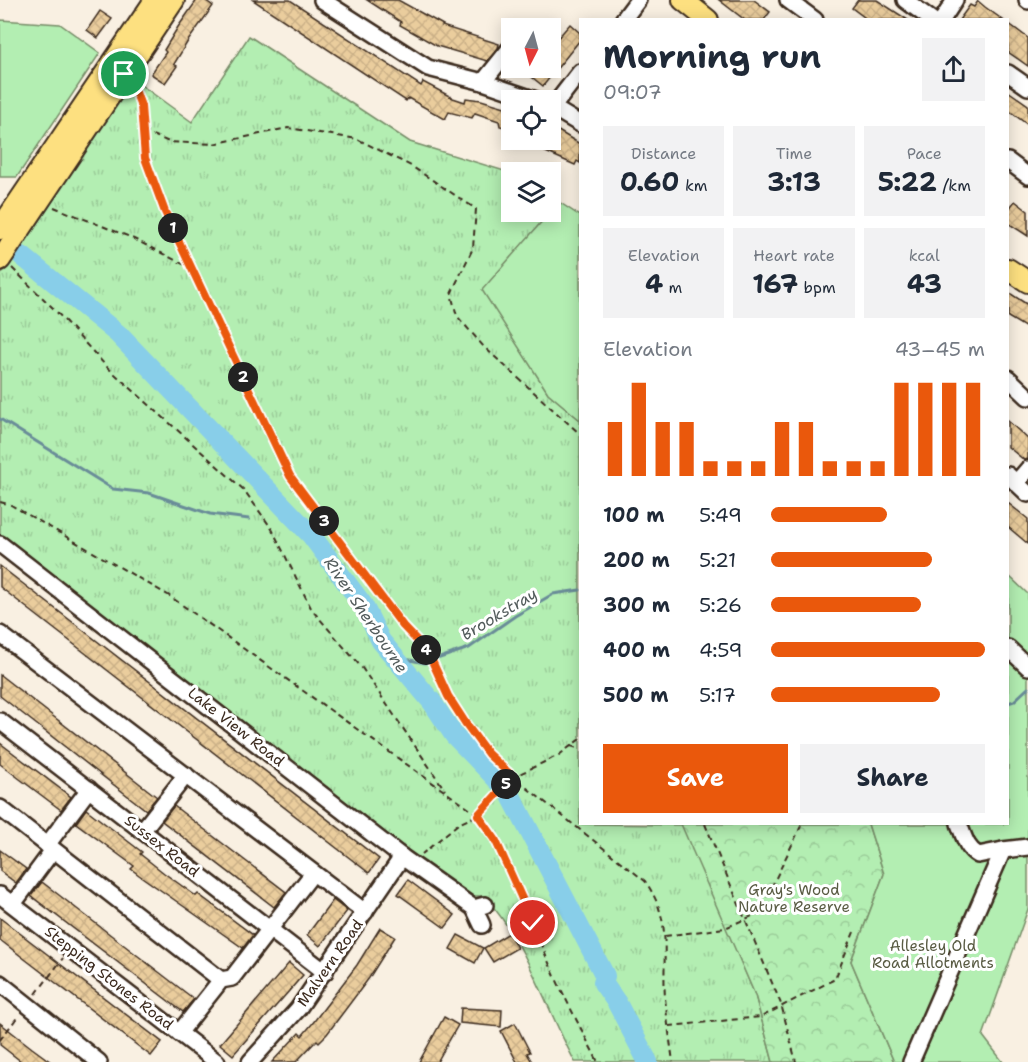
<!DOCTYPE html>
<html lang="en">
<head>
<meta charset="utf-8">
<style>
	:root { --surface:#fff; --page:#f2f2f3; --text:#1f2937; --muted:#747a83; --accent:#ea580c }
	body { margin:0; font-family:"Shantell Sans",sans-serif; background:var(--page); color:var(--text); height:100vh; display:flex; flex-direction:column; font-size:22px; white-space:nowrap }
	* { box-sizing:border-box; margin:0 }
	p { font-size:20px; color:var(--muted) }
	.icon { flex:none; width:33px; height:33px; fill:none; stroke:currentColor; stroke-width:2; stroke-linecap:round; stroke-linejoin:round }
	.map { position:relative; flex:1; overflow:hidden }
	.side { position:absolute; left:579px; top:18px; width:430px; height:807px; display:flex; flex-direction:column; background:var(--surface); border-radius:0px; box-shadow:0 3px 15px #0003 }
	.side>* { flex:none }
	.needle { width:39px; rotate:186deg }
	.fabs { position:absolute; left:501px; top:18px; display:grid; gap:12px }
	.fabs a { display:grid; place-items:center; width:60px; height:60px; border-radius:0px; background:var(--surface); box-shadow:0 3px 15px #0003; font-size:30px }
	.pin { position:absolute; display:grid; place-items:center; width:51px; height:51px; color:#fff; margin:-26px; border:3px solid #fff; border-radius:50%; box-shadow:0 2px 6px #0007 }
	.km { position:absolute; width:30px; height:30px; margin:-15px; border-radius:50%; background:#222; color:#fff; font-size:16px; line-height:30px; text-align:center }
	.round { display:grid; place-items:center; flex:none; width:63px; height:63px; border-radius:0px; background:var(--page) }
	.headline { display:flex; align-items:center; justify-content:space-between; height:102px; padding:0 24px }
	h1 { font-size:33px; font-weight:700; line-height:45px }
	.figures { display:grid; grid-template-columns:repeat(3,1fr); gap:9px; height:102px; padding:6px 24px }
	.figures div { display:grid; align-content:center; border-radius:0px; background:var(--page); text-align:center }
	.figures b { font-size:26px; font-weight:700 }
	.figures small { font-size:16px; font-weight:400 }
	.figures p { font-size:16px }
	.chart { height:168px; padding:12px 24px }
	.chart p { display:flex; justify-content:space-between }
	.chart svg { width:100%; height:108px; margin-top:6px; stroke:var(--accent); stroke-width:6 }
	.cta { display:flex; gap:12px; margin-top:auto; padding:12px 24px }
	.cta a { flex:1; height:69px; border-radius:0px; background:var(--accent); color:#fff; font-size:24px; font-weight:700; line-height:69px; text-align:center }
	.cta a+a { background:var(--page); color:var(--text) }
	ul { padding:0 24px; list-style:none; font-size:20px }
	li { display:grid; grid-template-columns:96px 72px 1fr; align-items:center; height:45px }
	li i { height:15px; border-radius:8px; background:var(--accent) }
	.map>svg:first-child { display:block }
	.grass { fill:url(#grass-tufts); stroke:#778c68; stroke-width:1.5 }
	.forest { fill:url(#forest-crowns); stroke:#778c68; stroke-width:1.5 }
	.garden { fill:#b3eeb2; stroke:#778c68; stroke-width:1.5 }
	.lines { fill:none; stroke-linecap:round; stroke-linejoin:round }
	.stream { stroke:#698c98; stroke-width:3 }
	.river { stroke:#88cee9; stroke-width:20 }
	.building { fill:url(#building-cross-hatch); stroke:#3b2a1e; stroke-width:1.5 }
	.minor-casing { stroke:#3b2a1e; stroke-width:20 }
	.major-casing { stroke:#3b2a1e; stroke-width:24 }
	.path { stroke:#3b2a1e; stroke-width:2; stroke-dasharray:6 4.5; stroke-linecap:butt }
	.minor { stroke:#fff; stroke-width:15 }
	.major { stroke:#fde080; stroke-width:20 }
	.route-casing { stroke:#fff; stroke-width:12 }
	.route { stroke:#ea580c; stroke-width:8 }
	.labels { text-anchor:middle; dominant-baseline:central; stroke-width:6; stroke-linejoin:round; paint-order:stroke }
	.street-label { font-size:15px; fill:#3b2a1e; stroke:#fff }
	.park-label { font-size:15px; fill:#595b43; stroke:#fff }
	.water-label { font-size:16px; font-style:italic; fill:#525b5b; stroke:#fff }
</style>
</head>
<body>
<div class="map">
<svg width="1028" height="1062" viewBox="0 0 1028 1062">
	<defs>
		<pattern id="grass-tufts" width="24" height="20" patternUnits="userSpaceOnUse" patternTransform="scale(1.5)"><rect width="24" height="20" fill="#b3eeb2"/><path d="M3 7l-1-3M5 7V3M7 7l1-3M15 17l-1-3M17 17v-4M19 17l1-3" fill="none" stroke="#9bcc99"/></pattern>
		<pattern id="forest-crowns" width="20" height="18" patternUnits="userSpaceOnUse" patternTransform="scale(1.5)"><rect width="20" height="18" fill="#b3eeb2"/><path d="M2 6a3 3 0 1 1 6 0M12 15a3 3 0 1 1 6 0" fill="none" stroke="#9bcc99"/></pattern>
		<pattern id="building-cross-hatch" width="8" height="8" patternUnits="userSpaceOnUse" patternTransform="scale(1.5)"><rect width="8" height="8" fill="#eacd9d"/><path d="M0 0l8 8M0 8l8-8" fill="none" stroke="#cab087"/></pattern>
	</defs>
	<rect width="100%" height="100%" fill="#f9f0e2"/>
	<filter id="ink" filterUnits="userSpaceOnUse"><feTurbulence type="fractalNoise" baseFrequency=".0167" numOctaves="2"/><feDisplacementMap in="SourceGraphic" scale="12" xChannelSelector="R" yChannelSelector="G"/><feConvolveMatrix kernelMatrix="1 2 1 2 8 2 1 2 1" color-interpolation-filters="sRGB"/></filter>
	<g filter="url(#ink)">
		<!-- grass -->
		<path class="grass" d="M249,36L410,142L511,173L512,212H550L551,196L559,202L483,290L548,393L580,420V824L683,825L755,995L773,1062H575C545,1006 527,943 484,896H471L458,889L0,536V276L130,77L192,122Z"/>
		<!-- forest -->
		<polygon class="forest" points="681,824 868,824 884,874 851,961 894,1062 773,1062 755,995"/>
		<!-- garden -->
		<g class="garden">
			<polygon points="0,20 60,24 100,53 17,177 0,177"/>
			<polygon points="559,202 580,216 580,420 548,393 482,290"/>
			<polygon points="1008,575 1028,594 1028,909 983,1036 1003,1062 894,1062 851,961 884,874 868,824 1008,824"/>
		</g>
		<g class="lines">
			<!-- stream -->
			<g class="stream">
				<polyline points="0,419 113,489 149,493 210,514 249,519"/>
				<polyline points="395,657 425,663 469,648 515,616 553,594 580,590"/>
				<polyline points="1008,703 1014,701 1028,688"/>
			</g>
			<!-- river -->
			<polyline class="river" points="22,256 118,334 311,535 363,605 381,641 432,702 454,735 509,792 605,976 603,983 617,1003 648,1062"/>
		</g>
		<!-- building -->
		<g class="building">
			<polygon points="197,0 205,0 213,6 188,41 174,64 177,66 165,83 151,74 166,52 164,50 178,27"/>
			<polygon points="253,0 290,0 421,86 423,82 453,98 465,102 466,98 481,100 512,109 512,129 500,126 499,121 475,113 472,118 449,112 445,119 408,98 406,101"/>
			<polygon points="367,0 398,0 443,25 442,26 499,44 498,48 487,61 437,46 400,25 401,22"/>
			<polygon points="719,0 754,0 770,12 764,20 745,20"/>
			<polygon points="858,0 877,0 908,20 868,20 852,8"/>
			<polygon points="978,1 985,7 1003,20 959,20 970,5 974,7"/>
			<polygon points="100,11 112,19 98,38 87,30"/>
			<polygon points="1008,23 1028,38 1028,66 1008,52"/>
			<polygon points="570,24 580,33 580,40 543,86 528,74 534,68 550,68 550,47"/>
			<polygon points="1008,91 1028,105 1028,125 1008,110"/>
			<polygon points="550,126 580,144 580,163 577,161 575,165 539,149 543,140 550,140"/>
			<polygon points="1015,201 1028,211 1028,236 1008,223 1008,210"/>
			<polygon points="1008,292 1028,305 1028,329 1008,317"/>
			<polygon points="1008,421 1028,439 1028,459 1024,460 1008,447"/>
			<polygon points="1008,503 1028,519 1028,544 1008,527"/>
			<polygon points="0,566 379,859 369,873 0,587"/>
			<polygon points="0,675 157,797 146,810 0,696"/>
			<polygon points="0,743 71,797 61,810 0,764"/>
			<polygon points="174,806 286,892 274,907 162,821"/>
			<polygon points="86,809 142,852 140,854 164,873 196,896 198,894 253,935 243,948 139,875 131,869 134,866 76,823"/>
			<polygon points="0,850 26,869 16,883 0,871"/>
			<polygon points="408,880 455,915 445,928 398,894"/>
			<polygon points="42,882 194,999 183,1012 31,896"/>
			<polygon points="333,900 347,911 320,946 307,935"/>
			<polygon points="0,918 162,1042 151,1056 0,940"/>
			<polygon points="380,928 395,937 369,978 327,1034 319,1042 317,1040 296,1062 272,1062 299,1033 302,1036 312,1024 357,965"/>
			<polygon points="509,933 517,948 493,962 484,948"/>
			<polygon points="458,935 483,948 475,963 450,949"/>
			<polygon points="289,963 303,975 233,1055 220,1044"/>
			<polygon points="461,1008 502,1010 501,1027 460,1023"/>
			<polygon points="444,1017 458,1025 437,1062 419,1062"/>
			<polygon points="0,1023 32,1048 51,1062 22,1062 0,1045"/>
			<polygon points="515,1023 530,1052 527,1053 532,1062 517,1062 501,1031"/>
		</g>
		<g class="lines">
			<!-- minor casing -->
			<g class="minor-casing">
				<g id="minor">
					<polyline points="322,0 428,68 483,82 536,100"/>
					<polyline points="788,0 815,20"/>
					<polyline points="905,0 932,20"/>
					<polyline points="1027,0 1028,1"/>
					<polyline points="623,20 638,0"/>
					<polyline points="942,20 955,0"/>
					<polyline points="1008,73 1028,87"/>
					<polyline points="483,82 512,46"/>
					<polyline points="550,106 580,124"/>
					<polyline points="553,107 580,72"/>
					<polyline points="1008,161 1028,176"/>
					<polyline points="1008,378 1028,397"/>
					<polyline points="1008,475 1028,494"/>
					<polyline points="1016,483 1028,469"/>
					<polyline points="0,544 402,857 474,908"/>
					<polyline points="0,634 365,912"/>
					<polyline points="1008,648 1028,667"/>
					<polyline points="0,721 325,972"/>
					<polyline points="0,808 221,980"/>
					<path d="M959,824C964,836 966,848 978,855L1003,850"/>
					<polyline points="142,831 186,775"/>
					<polyline points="47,845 89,789"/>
					<polyline points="0,895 217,1062"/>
					<polyline points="13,904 53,850"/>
					<polyline points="482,925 474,908 485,905"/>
					<polyline points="0,983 99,1062"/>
					<polyline points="179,1033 221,980 232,978 313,873"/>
					<polyline points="250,1062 298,1009 402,857"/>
					<polyline points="911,1062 1003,850 1028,847"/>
				</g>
			</g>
			<!-- major casing -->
			<g class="major-casing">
				<g id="major">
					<polyline points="683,0 708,20"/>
					<polyline points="0,229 155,0"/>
					<polyline points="0,260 174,0"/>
					<polyline points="1008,269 1028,282"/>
				</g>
			</g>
			<!-- path -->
			<g class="path">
				<polyline points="134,88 141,106 148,171 290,475 403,626 428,652 466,725 488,754 513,777 478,815 458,824 422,854"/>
				<polyline points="143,131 169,142 213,144 288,128 357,139 411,166 476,209 473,248 451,294 457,316 484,347 580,434"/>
				<polyline points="54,207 130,237 191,268"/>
				<polyline points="12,268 53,308 106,366 244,490 272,529 312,610 362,668 445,790"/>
				<path d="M0,502L11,505L168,595L478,815C512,863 529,919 553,972C567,1003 583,1032 598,1062"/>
				<path d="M580,739L559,755L513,777L645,881C673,921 662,952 665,997C667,1019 670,1040 673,1062"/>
				<polyline points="571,746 580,749"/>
				<polyline points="705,824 781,1004 796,1062"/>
				<polyline points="665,936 725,928 759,913 802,824"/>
				<polyline points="36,994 63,958"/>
				<polyline points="669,1026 761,1017 835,979 854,932"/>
				<polyline points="0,1040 19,1015"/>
			</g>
			<!-- minor -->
			<use href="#minor" class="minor"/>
			<!-- major -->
			<use href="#major" class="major"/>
		</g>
	</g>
	<g class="lines" filter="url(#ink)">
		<!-- route casing -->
		<g class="route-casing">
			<polyline id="route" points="124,74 135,90 141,106 145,158 165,212 290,476 403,626 428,652 448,696 466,724 488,754 513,777 478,815 495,839 533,923"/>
		</g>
		<!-- route -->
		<use href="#route" class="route"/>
	</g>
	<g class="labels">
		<!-- street labels -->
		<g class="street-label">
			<text transform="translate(236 727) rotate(38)">Lake View Road</text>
			<text transform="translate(162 846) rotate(38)">Sussex Road</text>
			<text transform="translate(330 963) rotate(-55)">Malvern Road</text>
			<text transform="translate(109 978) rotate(38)">Stepping Stones Road</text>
		</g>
		<!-- park labels -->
		<g class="park-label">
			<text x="794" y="890">Gray's Wood<tspan x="794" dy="17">Nature Reserve</tspan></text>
			<text x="933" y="946">Allesley Old<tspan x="933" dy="17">Road Allotments</tspan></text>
		</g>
		<!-- water labels -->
		<g class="water-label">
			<text transform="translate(499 614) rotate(-31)">Brookstray</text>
			<text transform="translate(366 615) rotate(56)">River Sherbourne</text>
		</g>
	</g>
</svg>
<div class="fabs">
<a><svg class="needle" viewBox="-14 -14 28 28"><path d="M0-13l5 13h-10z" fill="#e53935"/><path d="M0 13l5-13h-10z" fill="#747a83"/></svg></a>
<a><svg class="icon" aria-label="locate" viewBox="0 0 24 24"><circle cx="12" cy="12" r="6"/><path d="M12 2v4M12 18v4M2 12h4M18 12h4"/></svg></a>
<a><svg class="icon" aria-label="layers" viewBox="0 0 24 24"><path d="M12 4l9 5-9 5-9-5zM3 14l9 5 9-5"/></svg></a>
</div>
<div class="pin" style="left:124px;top:74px;background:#1e9e55"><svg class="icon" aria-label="arrive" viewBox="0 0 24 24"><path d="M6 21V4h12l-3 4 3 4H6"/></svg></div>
<div class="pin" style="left:533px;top:923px;background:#d93025"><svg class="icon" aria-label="check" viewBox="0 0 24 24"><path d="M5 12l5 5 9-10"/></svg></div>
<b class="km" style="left:173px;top:228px">1</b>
<b class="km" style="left:243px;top:377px">2</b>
<b class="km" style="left:324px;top:521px">3</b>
<b class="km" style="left:426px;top:650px">4</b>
<b class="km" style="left:506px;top:784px">5</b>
<section class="side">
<div class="headline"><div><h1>Morning run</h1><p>09:07</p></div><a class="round"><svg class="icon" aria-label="share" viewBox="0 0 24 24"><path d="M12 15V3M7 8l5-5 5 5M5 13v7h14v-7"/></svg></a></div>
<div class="figures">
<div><p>Distance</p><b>0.60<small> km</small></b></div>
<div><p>Time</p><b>3:13</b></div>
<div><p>Pace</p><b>5:22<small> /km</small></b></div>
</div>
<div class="figures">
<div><p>Elevation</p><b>4<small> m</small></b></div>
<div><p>Heart rate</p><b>167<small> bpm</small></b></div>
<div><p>kcal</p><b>43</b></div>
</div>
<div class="chart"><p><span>Elevation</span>43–45 m</p>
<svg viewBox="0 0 160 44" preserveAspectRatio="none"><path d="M5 44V22M15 44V6M25 44V22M35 44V22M45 44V38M55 44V38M65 44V38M75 44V22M85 44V22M95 44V38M105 44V38M115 44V38M125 44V6M135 44V6M145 44V6M155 44V6"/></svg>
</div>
<ul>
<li><b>100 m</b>5:49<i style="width:54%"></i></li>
<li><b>200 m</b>5:21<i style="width:75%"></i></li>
<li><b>300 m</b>5:26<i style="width:70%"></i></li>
<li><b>400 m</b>4:59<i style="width:100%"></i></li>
<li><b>500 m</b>5:17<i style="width:79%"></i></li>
</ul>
<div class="cta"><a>Save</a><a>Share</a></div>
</section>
</div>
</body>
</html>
